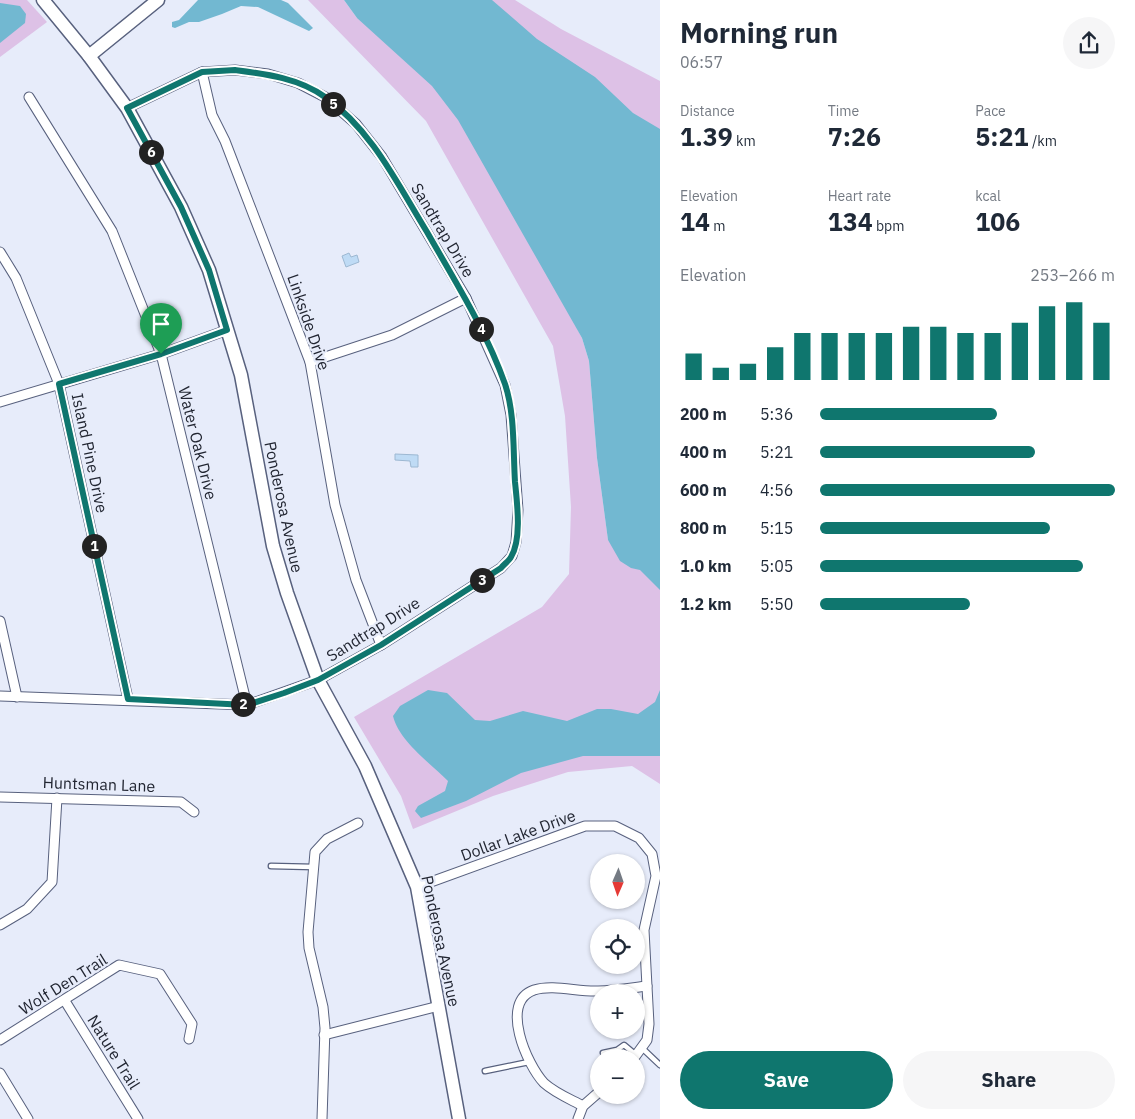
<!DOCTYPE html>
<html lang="en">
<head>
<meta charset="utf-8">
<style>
	:root { --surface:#fff; --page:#f6f6f7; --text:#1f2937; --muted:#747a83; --accent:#0f766e }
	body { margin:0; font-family:"IBM Plex Sans",sans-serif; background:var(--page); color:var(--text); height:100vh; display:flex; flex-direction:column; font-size:19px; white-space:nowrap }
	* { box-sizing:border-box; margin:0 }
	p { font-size:16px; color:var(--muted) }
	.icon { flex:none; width:28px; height:28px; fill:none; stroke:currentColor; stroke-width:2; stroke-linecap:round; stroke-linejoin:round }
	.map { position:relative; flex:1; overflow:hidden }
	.panel { display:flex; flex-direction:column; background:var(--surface); width:475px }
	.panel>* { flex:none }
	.needle { width:32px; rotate:182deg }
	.buttons { position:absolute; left:590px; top:854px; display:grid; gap:10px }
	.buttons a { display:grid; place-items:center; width:55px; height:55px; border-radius:50%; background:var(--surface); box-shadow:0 1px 4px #0004; font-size:25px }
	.pin { position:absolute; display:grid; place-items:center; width:42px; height:42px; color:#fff; margin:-51px -21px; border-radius:50% 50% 50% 0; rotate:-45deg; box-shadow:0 0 5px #0007 }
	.pin .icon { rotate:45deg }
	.km { position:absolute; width:25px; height:25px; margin:-12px; border-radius:50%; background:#222; color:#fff; font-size:14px; line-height:25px; text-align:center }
	.round { display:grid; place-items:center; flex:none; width:52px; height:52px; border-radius:26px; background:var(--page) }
	.overview { display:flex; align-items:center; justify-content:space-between; height:85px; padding:0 20px }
	h1 { font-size:28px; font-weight:700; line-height:38px }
	.stats { display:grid; grid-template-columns:repeat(3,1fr); gap:8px; height:85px; padding:5px 20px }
	.stats div { display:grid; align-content:center }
	.stats b { font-size:25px; font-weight:700 }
	.stats small { font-size:14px; font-weight:400 }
	.stats p { font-size:14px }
	.chart { height:140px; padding:10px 20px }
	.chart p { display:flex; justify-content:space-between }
	.chart svg { width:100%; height:90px; margin-top:5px; stroke:var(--accent); stroke-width:6 }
	.primary-button { display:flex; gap:10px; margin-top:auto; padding:10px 20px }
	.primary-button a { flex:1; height:58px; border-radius:30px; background:var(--accent); color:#fff; font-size:20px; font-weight:700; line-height:58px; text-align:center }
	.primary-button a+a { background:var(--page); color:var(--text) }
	ul { padding:0 20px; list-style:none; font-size:16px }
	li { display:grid; grid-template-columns:80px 60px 1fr; align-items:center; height:38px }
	li i { height:12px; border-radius:6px; background:var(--accent) }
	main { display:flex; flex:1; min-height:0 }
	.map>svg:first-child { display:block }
	.green { fill:#ddc1e6 }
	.water { fill:#72b8d1 }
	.building { fill:#bfdbf5; stroke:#9db8d2 }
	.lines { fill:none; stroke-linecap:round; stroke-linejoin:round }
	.lane-casing { stroke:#58617e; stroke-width:7 }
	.street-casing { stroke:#58617e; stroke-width:11 }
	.secondary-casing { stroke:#58617e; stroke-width:15 }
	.lane { stroke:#fff; stroke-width:4.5 }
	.street { stroke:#fff; stroke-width:9 }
	.secondary { stroke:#fff; stroke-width:12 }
	.route-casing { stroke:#fff; stroke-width:10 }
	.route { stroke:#0f766e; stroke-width:6 }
	.labels { text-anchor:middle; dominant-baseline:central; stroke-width:4.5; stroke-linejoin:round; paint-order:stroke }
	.street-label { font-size:16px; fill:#222632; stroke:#e7ecfa }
</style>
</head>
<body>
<main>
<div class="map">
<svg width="660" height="1119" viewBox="0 0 660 1119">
	<rect width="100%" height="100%" fill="#e7ecfa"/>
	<!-- green -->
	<g class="green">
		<polygon points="0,0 27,0 47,22 0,57"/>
		<polygon points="308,0 344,0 357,18 377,0 515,0 561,29 660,81 660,144 568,311 582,338 589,361 597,458 608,540 660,564 660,784 632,766 568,772 493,796 413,829 401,796 354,717 542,607 569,574 571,507 565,416 553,346 426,121"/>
	</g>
	<!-- water -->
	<g class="water">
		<polygon points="198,0 281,0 288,3 313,28 309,31 258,7 241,6 222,14 199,22 189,22 175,28 172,27 172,22 179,20"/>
		<polygon points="344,0 492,0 537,39 595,77 633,113 660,129 660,590 640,570 631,568 620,561 608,540 597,458 589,361 582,338 458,120 432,86 357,18"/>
		<polygon points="0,3 20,6 26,14 25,23 0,43"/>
		<path d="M428,690L447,693L475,720L490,721L523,711L567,721L597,709H611L638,714L655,702L660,690V756H583L521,773L466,801L421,818L415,811L418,806L445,791L448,781C430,763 399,741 393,716L400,706Z"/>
	</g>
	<!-- building -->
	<g class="building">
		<polygon points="349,253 351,257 357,255 359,262 346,267 342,256"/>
		<polygon points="395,454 418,455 418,467 411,467 410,461 395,460"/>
	</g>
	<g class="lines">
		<!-- lane casing -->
		<g class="lane-casing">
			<g id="lane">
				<polyline points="271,866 314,867"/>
				<polyline points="642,1048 660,1065"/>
				<polyline points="603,1053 617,1050 624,1045 636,1055"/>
				<polyline points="485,1071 529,1062"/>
			</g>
		</g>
		<!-- street casing -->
		<g class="street-casing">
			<g id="street">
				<polyline points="202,72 212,115 225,141 310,362 335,505 356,580 381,645"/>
				<polyline points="29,97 112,231 161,354 247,705"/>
				<polyline points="0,252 16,278 59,384 128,699"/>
				<polyline points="310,362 392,335 466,298"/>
				<polyline points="0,402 161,354 227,330"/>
				<polyline points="0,621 17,697"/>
				<polyline points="0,696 247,705 318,680 381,645 501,568 512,556 516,542 518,510 511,415 505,385 466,298 382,157 356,124 325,97 298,83 268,74 235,70 202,72 127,108"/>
				<polyline points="0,797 181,802 194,812"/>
				<polyline points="417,887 585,826 615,826 639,838 652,854 656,876 644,930 649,1024 647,1040 634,1058"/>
				<polyline points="0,925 27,909 52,882 57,798"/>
				<polyline points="65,1001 138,1119"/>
				<polyline points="324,1035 439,1006"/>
				<polyline points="0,1040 119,965 160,974 192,1024 189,1039"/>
				<polyline points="0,1073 28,1119"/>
				<path d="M583,1106C570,1099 555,1093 544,1083C527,1065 499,1002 534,990C553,984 578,992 598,991C614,991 631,988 647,986"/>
				<polyline points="322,1119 325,1028 323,1007 309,948 308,932 315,852 327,839 358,823"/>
				<polyline points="578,1119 583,1106 599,1092"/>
			</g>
		</g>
		<!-- secondary casing -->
		<g class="secondary-casing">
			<g id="secondary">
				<polyline points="43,0 89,56 127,108 181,207 209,270 241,375 273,546 287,593 318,680 365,766 417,887 459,1119"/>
				<polyline points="89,56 158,0"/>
			</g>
		</g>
		<!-- lane -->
		<use href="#lane" class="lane"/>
		<!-- street -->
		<use href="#street" class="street"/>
		<!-- secondary -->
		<use href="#secondary" class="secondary"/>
	</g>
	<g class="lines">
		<!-- route casing -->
		<g class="route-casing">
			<path id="route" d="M235,70C266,74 299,78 325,97C372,130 398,185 427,232C455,281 486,330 505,384C515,414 513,450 515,482C517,502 522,539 511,557C509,561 504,564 501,568L381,645L318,680L284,693L247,705L128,699L59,384L161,354L227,330L209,270L181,207L127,108L202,72Z"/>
		</g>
		<!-- route -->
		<use href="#route" class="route"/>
	</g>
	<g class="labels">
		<!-- street labels -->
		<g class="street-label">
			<text transform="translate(443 230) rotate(59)">Sandtrap Drive</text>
			<text transform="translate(309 322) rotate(71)">Linkside Drive</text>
			<text transform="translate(198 443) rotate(76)">Water Oak Drive</text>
			<text transform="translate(90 453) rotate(78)">Island Pine Drive</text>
			<text transform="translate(284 507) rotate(78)">Ponderosa Avenue</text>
			<text transform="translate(373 629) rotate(-32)">Sandtrap Drive</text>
			<text transform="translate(99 784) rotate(2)">Huntsman Lane</text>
			<text transform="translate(518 835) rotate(-20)">Dollar Lake Drive</text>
			<text transform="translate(441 941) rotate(78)">Ponderosa Avenue</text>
			<text transform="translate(63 984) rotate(-32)">Wolf Den Trail</text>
			<text transform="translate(114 1052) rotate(58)">Nature Trail</text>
		</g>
	</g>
</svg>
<div class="buttons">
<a><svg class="needle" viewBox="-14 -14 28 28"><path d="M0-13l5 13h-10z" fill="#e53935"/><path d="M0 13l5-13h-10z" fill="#747a83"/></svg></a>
<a><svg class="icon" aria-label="locate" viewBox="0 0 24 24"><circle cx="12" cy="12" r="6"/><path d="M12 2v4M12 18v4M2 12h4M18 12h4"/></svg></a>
<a>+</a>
<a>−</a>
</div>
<div class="pin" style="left:161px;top:354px;background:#1e9e55"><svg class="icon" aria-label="arrive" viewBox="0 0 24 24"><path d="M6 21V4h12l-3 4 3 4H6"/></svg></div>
<b class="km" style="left:94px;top:546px">1</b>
<b class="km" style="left:243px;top:704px">2</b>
<b class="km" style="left:482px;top:580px">3</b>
<b class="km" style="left:481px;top:329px">4</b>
<b class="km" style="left:333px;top:104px">5</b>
<b class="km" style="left:151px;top:152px">6</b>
</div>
<section class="panel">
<div class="overview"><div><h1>Morning run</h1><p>06:57</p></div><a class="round"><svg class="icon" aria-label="share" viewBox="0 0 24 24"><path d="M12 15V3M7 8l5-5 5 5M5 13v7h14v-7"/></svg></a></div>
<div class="stats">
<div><p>Distance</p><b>1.39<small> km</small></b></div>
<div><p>Time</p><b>7:26</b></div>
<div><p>Pace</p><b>5:21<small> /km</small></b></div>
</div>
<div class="stats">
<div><p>Elevation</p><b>14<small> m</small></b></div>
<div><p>Heart rate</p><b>134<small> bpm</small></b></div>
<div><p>kcal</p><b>106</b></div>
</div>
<div class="chart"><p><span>Elevation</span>253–266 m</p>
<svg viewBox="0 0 160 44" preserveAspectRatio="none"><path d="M5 44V31M15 44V38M25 44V36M35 44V28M45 44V21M55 44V21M65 44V21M75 44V21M85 44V18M95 44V18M105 44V21M115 44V21M125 44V16M135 44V8M145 44V6M155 44V16"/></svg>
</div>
<ul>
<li><b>200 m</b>5:36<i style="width:60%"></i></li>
<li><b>400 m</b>5:21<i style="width:73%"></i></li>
<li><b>600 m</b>4:56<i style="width:100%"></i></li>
<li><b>800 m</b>5:15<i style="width:78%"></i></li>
<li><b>1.0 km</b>5:05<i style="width:89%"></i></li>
<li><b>1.2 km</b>5:50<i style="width:51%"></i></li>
</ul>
<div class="primary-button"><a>Save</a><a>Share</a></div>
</section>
</main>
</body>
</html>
